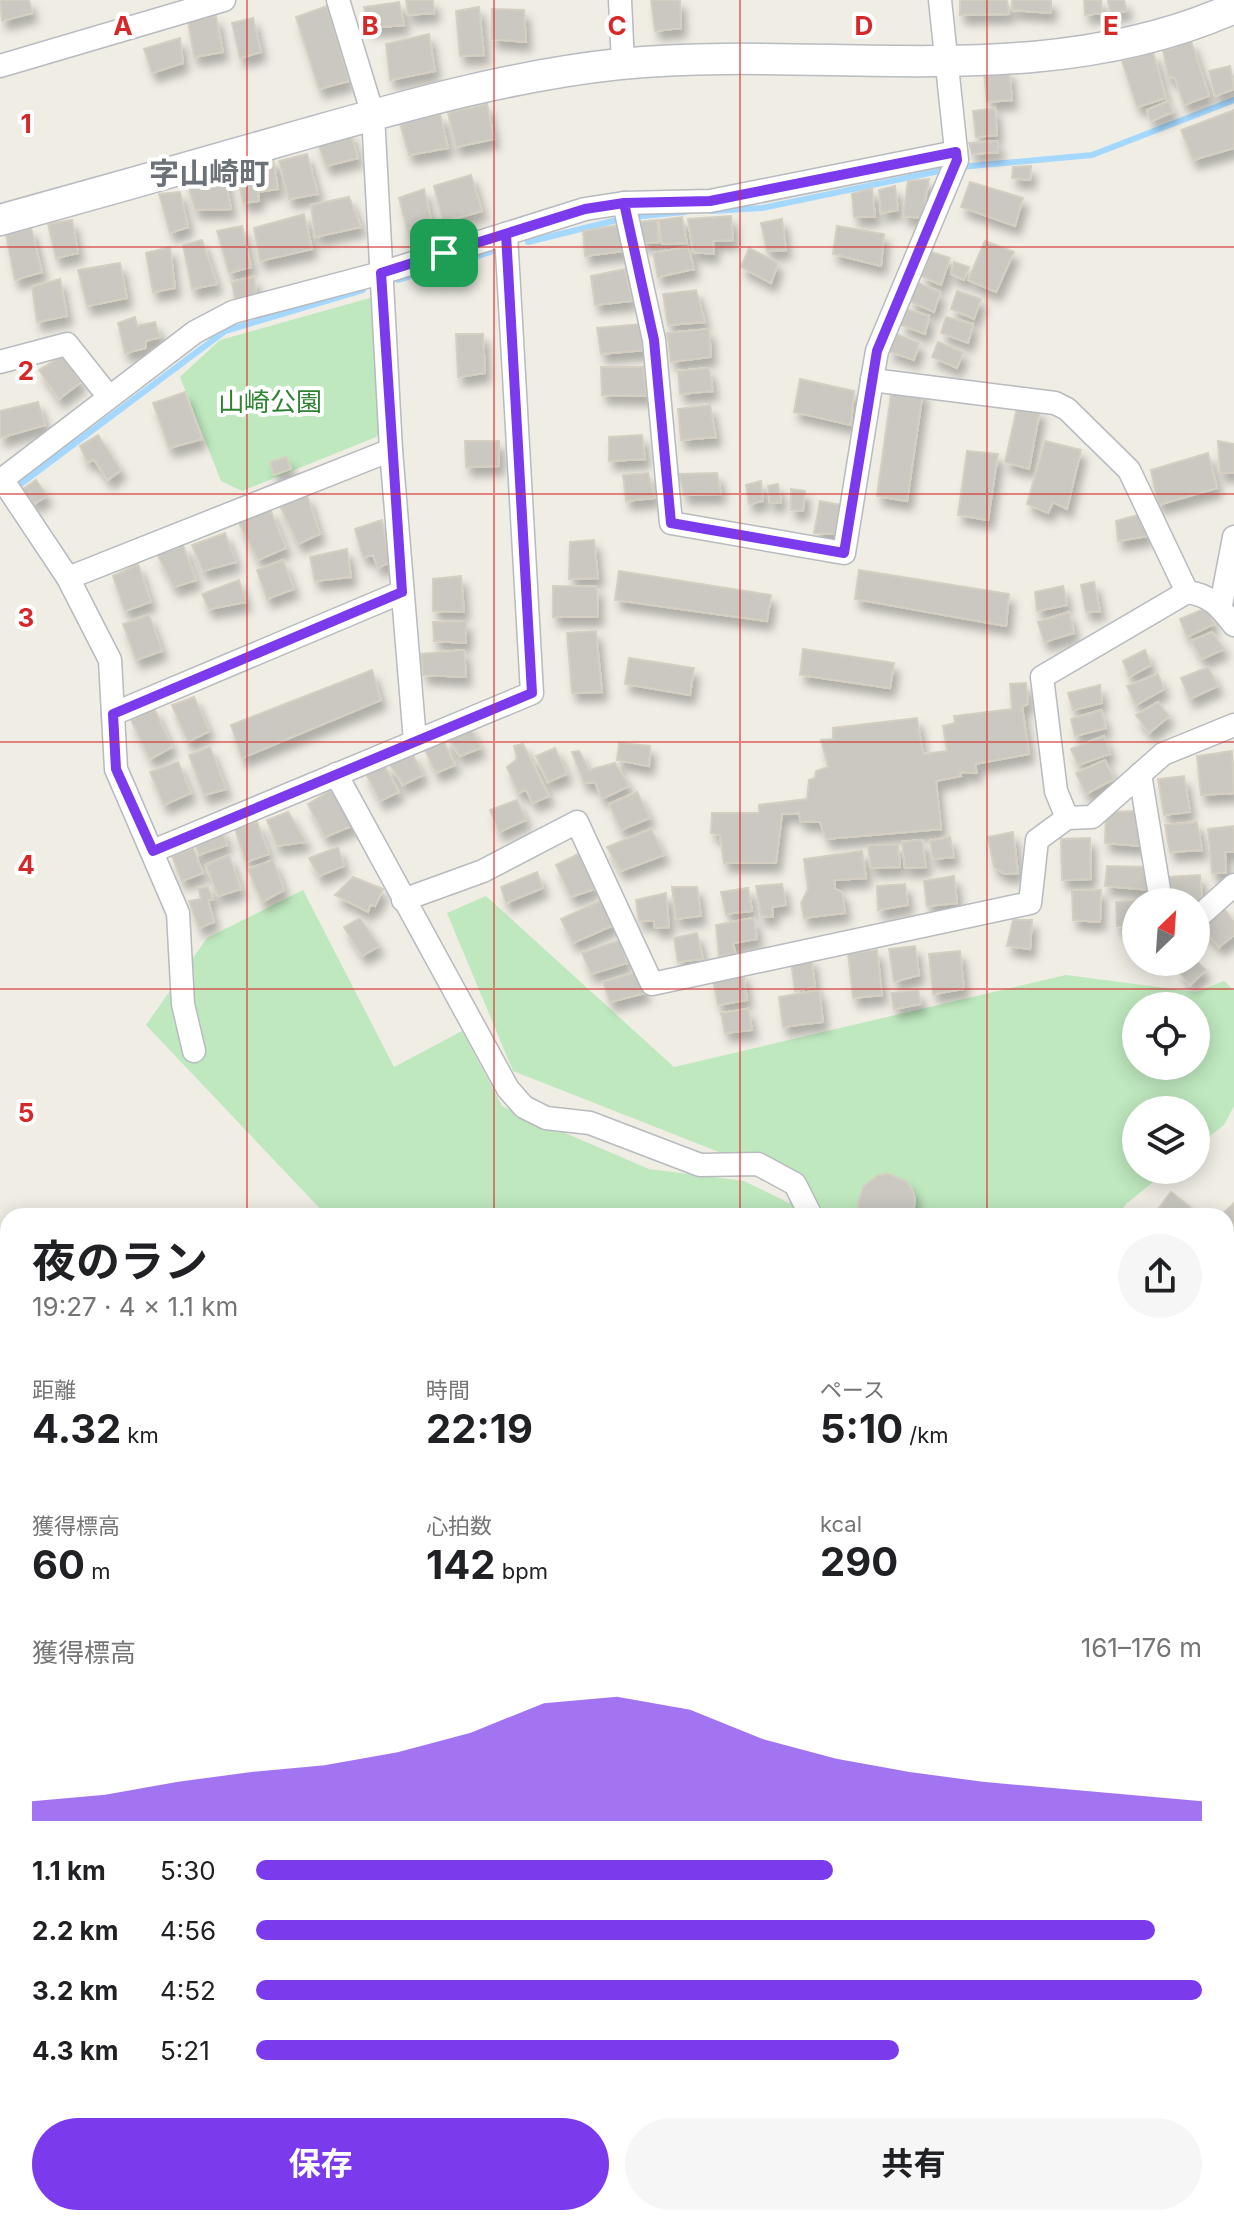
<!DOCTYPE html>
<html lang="ja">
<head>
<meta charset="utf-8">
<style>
	:root { --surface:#fff; --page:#f6f6f6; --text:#202124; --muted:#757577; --accent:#7c3aed }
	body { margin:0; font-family:Inter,"Noto Sans JP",sans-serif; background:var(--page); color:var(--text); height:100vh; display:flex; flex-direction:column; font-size:30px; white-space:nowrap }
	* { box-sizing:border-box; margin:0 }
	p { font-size:26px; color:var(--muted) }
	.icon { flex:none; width:44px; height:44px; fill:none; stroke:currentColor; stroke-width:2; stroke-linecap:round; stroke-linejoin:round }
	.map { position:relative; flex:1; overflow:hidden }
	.details { position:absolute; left:0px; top:1208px; width:1234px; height:1018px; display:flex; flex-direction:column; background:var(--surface); border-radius:24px 24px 0 0; box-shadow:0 4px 20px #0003 }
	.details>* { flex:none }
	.needle { width:52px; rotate:25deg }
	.tools { position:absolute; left:1122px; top:888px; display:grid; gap:16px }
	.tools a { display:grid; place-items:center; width:88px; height:88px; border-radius:50%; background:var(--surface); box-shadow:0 4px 20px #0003; font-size:40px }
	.pin { position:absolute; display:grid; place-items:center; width:68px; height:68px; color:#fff; margin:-34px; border-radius:16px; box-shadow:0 4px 12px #0006 }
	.round { display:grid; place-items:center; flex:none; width:84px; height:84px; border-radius:42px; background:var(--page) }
	.summary { display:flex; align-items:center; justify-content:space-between; height:136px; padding:0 32px }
	h1 { font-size:44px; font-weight:700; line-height:60px }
	.figures { display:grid; grid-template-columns:repeat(3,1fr); gap:12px; height:136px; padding:8px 32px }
	.figures div { display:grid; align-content:center }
	.figures b { font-size:40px; font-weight:700 }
	.figures small { font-size:22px; font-weight:400 }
	.figures p { font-size:22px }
	.chart { height:224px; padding:16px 32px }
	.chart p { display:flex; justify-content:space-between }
	.chart svg { width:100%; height:144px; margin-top:8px; fill:var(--accent); opacity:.7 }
	.cta { display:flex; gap:16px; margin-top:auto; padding:16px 32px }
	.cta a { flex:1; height:92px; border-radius:48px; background:var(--accent); color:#fff; font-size:32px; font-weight:700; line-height:92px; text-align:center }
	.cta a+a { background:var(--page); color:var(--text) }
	ul { padding:0 32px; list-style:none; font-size:26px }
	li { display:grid; grid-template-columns:128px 96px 1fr; align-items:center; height:60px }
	li i { height:20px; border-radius:10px; background:var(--accent) }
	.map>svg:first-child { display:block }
	.green { fill:#bfe8bf; fill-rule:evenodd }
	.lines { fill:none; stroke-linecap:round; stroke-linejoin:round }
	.stream { stroke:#a5d8ff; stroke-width:6 }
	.building { fill:#cac8c1; stroke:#d5cfc2; stroke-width:2; filter:url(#shadow) }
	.street-casing { stroke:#b7babf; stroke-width:25 }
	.secondary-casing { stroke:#b8bbc1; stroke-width:33 }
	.street { stroke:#fff; stroke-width:22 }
	.secondary { stroke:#fff; stroke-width:30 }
	.route-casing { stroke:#fff; stroke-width:16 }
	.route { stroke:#7c3aed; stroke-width:10 }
	.grid { fill:none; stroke:#d62828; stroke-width:2; stroke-opacity:0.55 }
	.labels { text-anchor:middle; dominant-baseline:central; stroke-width:8; stroke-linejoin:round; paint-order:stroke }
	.park-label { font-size:26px; fill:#2f8232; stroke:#fff }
	.quarter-label { font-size:30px; font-weight:bold; fill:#6d7278; stroke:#fff }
	.grid-label { font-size:26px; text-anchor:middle; font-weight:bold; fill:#d62828; stroke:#fff; stroke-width:8; stroke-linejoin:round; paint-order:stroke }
</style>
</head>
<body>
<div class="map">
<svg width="1234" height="2225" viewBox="0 0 1234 2225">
	<defs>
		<filter id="shadow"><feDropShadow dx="5" dy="9" stdDeviation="4" flood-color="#0004"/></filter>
	</defs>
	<rect width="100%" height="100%" fill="#efede4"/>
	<!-- green -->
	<g class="green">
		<polygon points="377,296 383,427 376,437 242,491 221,481 180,377 220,340"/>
		<path d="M303,890L394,1067L462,1031L502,1106L649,1169L744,1181L789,1203L807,1184L770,1157L724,1154L513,1071L447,913L486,896L674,1067L1066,975L1196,992L1224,981L1234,990V1106L1224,1125L1196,1147V1110H1136V1170H1168L1126,1204L1118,1216H327L146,1025L207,938ZM1136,1006H1196V1066H1136Z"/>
		<polygon points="1226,1467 1234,1469 1234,2225 0,2225 0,1517 8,1519 8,2218 1226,2218"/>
	</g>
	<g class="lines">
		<!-- stream -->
		<g class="stream">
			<polyline points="960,167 1092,155 1234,100"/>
			<polyline points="712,211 762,208 949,169"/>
			<polyline points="632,217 685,212"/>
			<polyline points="528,242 621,219"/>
			<polyline points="398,280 491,252"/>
			<polyline points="22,483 225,331 363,290"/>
		</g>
	</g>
	<!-- building -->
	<g class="building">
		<polygon points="0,0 29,0 32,13 2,21"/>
		<polygon points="406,0 433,0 434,13 408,15"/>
		<polygon points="651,0 680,0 681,28 655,31"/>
		<polygon points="960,0 1007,0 1009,14 960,15"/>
		<polygon points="1012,0 1051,0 1051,13 1012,10"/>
		<polygon points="1084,0 1101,0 1102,13 1085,15"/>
		<polygon points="1108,0 1124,0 1127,11 1110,13"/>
		<polygon points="399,2 404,25 369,28 364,7"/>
		<polygon points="327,6 349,81 319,89 296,17"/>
		<polygon points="479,7 484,55 460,56 456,11"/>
		<polygon points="492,9 524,10 526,42 492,39"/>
		<polygon points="216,16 223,52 194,57 188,20"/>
		<polygon points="253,18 261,52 240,58 232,23"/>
		<polygon points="429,34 435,71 390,80 386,44"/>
		<polygon points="180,38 183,63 152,73 144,49"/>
		<polygon points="1191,41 1209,96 1184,105 1175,78 1168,76 1163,51"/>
		<polygon points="1153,52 1166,98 1137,107 1122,61"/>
		<polygon points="1230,66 1234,89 1215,96 1209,71"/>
		<polygon points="1009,70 1012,100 987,102 984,74"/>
		<polygon points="1168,101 1173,112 1151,121 1147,110"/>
		<polygon points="487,104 494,139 456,147 448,113"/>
		<polygon points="995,108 997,135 976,137 973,111"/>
		<polygon points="1234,110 1234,148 1193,160 1181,130"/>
		<polygon points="440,114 448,148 409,155 400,124"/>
		<polygon points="350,132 358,158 326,166 317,140"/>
		<polygon points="998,141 998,152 972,154 969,143"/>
		<polygon points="307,154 318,194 289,199 279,161"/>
		<polygon points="273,158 278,189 258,192 259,201 243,203 235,165"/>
		<polygon points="1031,166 1030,180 1012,178 1013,167"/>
		<polygon points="223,167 231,209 195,210 186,177"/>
		<polygon points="471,175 482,211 443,222 434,186"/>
		<polygon points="929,179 922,218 903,216 908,181"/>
		<polygon points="970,182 1023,198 1015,226 961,207"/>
		<polygon points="895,186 898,210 881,213 879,190"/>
		<polygon points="872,188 875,217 854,217 852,194"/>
		<polygon points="424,189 432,223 407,229 399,198"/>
		<polygon points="180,192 188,227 170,233 159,194"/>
		<polygon points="349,197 361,227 315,237 311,205"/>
		<polygon points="304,214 312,249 260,261 254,228"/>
		<polygon points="731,216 733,240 713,241 714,254 693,252 688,219"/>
		<polygon points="682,217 687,243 662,244 659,220"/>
		<polygon points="782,219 786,250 767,251 761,223"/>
		<polygon points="72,220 78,253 56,258 48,224"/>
		<polygon points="657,220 659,242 642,243 639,222"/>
		<polygon points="619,225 625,251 585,256 583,231"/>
		<polygon points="242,226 251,267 229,273 217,231"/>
		<polygon points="837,226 884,234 881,266 833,254"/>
		<polygon points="31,228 42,272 15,280 6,235"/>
		<polygon points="202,240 217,284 192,289 183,245"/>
		<polygon points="985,241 1014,252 996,292 968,280"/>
		<polygon points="170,247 175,288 153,292 146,253"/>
		<polygon points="688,247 694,269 658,277 653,253"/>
		<polygon points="749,248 778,263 771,283 741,267"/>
		<polygon points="931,252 950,258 941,285 921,276"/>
		<polygon points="954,262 969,267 964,280 951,274"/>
		<polygon points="120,263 127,298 87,306 78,270"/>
		<polygon points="625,269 632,301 595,305 591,276"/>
		<polygon points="254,277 256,295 235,300 232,282"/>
		<polygon points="60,279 67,316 37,322 32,287"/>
		<polygon points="916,282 940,292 934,312 909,301"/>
		<polygon points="696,290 705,322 668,325 663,294"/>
		<polygon points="957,291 981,299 974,319 951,309"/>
		<polygon points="906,309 929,316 925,334 901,325"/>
		<polygon points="135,317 137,326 155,322 160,337 146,341 146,348 125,353 118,323"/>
		<polygon points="946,317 973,324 968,343 941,333"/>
		<polygon points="642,324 645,350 601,354 597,328"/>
		<polygon points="709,329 711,357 671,362 667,333"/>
		<polygon points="456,334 483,334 485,373 458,377"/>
		<polygon points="896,334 919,343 914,360 888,351"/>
		<polygon points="938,342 963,352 957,368 932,357"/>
		<polygon points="62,356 81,382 59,399 39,370"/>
		<polygon points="601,367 643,367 647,396 602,395"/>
		<polygon points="709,368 713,391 680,394 678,371"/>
		<polygon points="800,379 854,391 851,425 794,412"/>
		<polygon points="892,387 923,391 907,501 877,496"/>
		<polygon points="185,392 202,439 169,448 153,403"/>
		<polygon points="38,402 45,425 0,438 0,411"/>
		<polygon points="710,405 716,437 681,440 678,409"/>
		<polygon points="1017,408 1040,410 1029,469 1005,462"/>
		<polygon points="98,435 121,470 108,480 94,460 87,462 80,446"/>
		<polygon points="642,435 645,459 609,461 609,437"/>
		<polygon points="465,441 499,441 499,466 466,467"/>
		<polygon points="1045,441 1081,450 1067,509 1053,502 1048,513 1027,504"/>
		<polygon points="1218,441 1234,444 1234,473 1220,473"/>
		<polygon points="967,451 998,454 988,520 958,515"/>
		<polygon points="1208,453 1217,488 1158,505 1151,470"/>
		<polygon points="286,457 291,469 274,475 270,462"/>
		<polygon points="648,473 655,498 626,501 623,475"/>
		<polygon points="717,473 721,494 684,495 679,474"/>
		<polygon points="36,480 47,496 34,504 23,489"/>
		<polygon points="761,481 763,501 749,504 746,485"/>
		<polygon points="778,484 781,502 770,503 768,486"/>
		<polygon points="791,489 805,491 803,511 791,510"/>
		<polygon points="307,495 320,534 298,544 279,504"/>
		<polygon points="820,501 840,505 835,534 814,533"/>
		<polygon points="270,509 286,548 258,560 238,521"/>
		<polygon points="1142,514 1148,536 1118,541 1116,521"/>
		<polygon points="382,520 390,562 378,568 373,555 363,557 355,529"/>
		<polygon points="225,533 236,562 203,571 192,545"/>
		<polygon points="594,540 598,578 569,579 570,542"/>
		<polygon points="183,545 196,580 174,587 157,554"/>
		<polygon points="347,549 351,577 315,581 310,557"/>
		<polygon points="283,560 294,589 267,599 257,570"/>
		<polygon points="138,564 151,602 125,611 113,576"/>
		<polygon points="859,570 1009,594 1006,626 855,599"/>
		<polygon points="619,571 771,595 767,621 615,600"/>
		<polygon points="461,576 464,612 433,611 433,579"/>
		<polygon points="239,580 246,602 209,609 202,594"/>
		<polygon points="1094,582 1100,611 1086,612 1081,585"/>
		<polygon points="553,586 597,587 598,617 553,617"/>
		<polygon points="1063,586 1067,605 1037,611 1035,592"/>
		<polygon points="1206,608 1214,624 1187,637 1180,619"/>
		<polygon points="1069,612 1074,633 1044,642 1038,622"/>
		<polygon points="149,615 162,651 136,660 123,624"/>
		<polygon points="466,621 466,643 434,641 433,622"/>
		<polygon points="596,631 602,692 572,693 567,633"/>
		<polygon points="1212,632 1224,649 1202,659 1191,641"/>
		<polygon points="803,649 894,663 890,688 800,675"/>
		<polygon points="464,650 466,677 423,675 421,654"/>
		<polygon points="1145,650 1151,665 1129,677 1123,661"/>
		<polygon points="629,658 694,668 690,695 625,684"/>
		<polygon points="1208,667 1218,686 1190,699 1181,678"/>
		<polygon points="372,670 381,700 242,758 231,725"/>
		<polygon points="1158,674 1164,689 1136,705 1127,686"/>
		<polygon points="1026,683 1028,704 1022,707 1029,754 975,764 977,773 960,772 961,776 936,781 941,829 826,839 820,822 801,822 799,813 782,814 776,863 724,863 720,835 711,833 712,813 759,813 759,805 807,799 809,780 815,778 816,771 828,767 821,740 833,739 833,728 917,718 923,754 947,751 943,726 955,723 954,716 1012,709 1010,684"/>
		<polygon points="1100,685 1102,703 1073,710 1068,693"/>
		<polygon points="194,697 209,731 188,742 172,705"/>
		<polygon points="1158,702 1169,716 1149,733 1136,715"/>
		<polygon points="154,708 172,747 150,759 131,720"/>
		<polygon points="1101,710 1106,728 1075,736 1071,719"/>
		<polygon points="468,724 481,748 460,756 447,736"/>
		<polygon points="1104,736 1110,754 1078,765 1071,749"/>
		<polygon points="444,742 455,765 436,773 425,750"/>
		<polygon points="619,743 650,746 649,766 617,760"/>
		<polygon points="523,744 549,796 533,803 526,790 518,793 507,767 517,759 514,746"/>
		<polygon points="210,747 226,789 204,795 189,755"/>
		<polygon points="555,748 567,774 548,782 536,756"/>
		<polygon points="579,751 589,770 615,763 629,786 602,799 595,782 584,783 572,752"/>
		<polygon points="1232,751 1234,793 1201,795 1197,756"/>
		<polygon points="412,753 423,775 403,785 390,765"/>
		<polygon points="1105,760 1114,779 1086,794 1076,773"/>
		<polygon points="178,762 191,793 164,805 150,772"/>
		<polygon points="383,763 399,792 380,801 365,772"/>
		<polygon points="1184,776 1190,812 1164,815 1158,779"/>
		<polygon points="331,790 354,825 325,837 308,804"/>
		<polygon points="637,792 650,818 621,830 609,804"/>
		<polygon points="517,800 526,820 499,832 490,810"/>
		<polygon points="1137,811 1140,846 1105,843 1106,812"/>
		<polygon points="288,812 306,842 277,846 267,820"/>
		<polygon points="257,822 269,854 246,862 235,829"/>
		<polygon points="1197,822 1202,850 1170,852 1165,825"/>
		<polygon points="1234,826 1234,852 1225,852 1226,873 1212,873 1208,829"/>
		<polygon points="221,827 227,845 199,855 193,838"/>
		<polygon points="651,829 664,855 621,871 607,847"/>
		<polygon points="1013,832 1018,873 1005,874 994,867 988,837"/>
		<polygon points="950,837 954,857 933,859 930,841"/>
		<polygon points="1090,838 1091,879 1062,880 1061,839"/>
		<polygon points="922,840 926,867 905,868 902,842"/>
		<polygon points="868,845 898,845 900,867 871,868"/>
		<polygon points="338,847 344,866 319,876 309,858"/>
		<polygon points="193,848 203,873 182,881 172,856"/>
		<polygon points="862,851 866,878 835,880 835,889 842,892 845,913 804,918 801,903 808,889 804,859"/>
		<polygon points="580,853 595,889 571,897 556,865"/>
		<polygon points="229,855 241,889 218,896 206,865"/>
		<polygon points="273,860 284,890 262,902 248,869"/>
		<polygon points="1107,866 1149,867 1150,890 1105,886"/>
		<polygon points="537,872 543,888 506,903 501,887"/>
		<polygon points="1200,875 1202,897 1196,905 1196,902 1172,902 1169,877"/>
		<polygon points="954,876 957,903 927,906 924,881"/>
		<polygon points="353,877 383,889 375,906 370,905 368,912 335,895"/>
		<polygon points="782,884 786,905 772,907 773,917 761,916 756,886"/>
		<polygon points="905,884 908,905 878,910 877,886"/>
		<polygon points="208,887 213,899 208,900 214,922 199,928 189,901 201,899 198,888"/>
		<polygon points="672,887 697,887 701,916 676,919"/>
		<polygon points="748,888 752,911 726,914 721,892"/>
		<polygon points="1072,890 1101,890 1100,922 1073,920"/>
		<polygon points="666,893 669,927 655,928 654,921 639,921 636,900"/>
		<polygon points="604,899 614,925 573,943 561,919"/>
		<polygon points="1153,899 1136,902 1136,927 1117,926 1116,902"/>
		<polygon points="1223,907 1234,922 1234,935 1219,947 1201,926"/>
		<polygon points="360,918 379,946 362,956 344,927"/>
		<polygon points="754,918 757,939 733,943 736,955 719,956 716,925"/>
		<polygon points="1013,920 1032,920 1030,949 1007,946"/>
		<polygon points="697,933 703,959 678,962 674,938"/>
		<polygon points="620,940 627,963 591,974 582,953"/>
		<polygon points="915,946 919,975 894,982 889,949"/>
		<polygon points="877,950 882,995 853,998 848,953"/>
		<polygon points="960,951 964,989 933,994 929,954"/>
		<polygon points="811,957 815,987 795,991 791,962"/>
		<polygon points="1196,961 1206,970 1190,985 1178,970"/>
		<polygon points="637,972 645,993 610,1002 603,982"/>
		<polygon points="743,972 747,1000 718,1005 713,980"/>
		<polygon points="819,990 823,1022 783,1027 779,997"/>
		<polygon points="918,990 921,1004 894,1009 891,993"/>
		<polygon points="748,1009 752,1030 725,1033 721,1013"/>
		<polygon points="888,1174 906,1181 912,1189 915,1198 913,1216 862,1216 858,1204 863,1187 878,1175"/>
		<polygon points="1171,1192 1190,1207 1184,1216 1153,1216"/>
		<polygon points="1234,1203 1234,1226 1226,1236 1226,1216 1220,1216"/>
		<polygon points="1226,1369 1234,1370 1234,1446 1226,1445"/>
	</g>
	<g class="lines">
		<!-- street casing -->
		<g class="street-casing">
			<g id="street">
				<polyline points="338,0 373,115 391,450 415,741"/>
				<polyline points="620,0 623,64"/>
				<path d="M940,0L957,160L877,351L872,380L1055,403L1067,409L1129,470L1187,592C1211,595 1220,607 1234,625"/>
				<polyline points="0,66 224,0"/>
				<polyline points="624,203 654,340 671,523 844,553 872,380"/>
				<polyline points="0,362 67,344 109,397"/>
				<polyline points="2,479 68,578 110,660 116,769 178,913 183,1004 194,1051"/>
				<polyline points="0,481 195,332 233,312 381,273 585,209 624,203 710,201 956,152"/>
				<polyline points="68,578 391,450"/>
				<polyline points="1221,605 1234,537"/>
				<polyline points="113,714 402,592"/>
				<polyline points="336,774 508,1089 524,1107 546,1118 590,1123 700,1165 758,1164 795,1184 811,1216"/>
				<polyline points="1140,774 1161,902"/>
				<polyline points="1067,818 1056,791 1042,677 1187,592"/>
				<polyline points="153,851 532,693 506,234"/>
				<polyline points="403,900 483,871 577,822 652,984 1030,903 1037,840 1067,818 1092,817 1163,754 1234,725"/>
				<polyline points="1196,919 1234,885"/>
			</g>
		</g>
		<!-- secondary casing -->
		<g class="secondary-casing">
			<path id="secondary" d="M0,220C102,192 203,163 305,134C408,105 513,75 620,64C824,44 1040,95 1234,8"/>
		</g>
		<!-- street -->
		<use href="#street" class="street"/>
		<!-- secondary -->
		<use href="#secondary" class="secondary"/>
	</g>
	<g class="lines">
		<!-- route casing -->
		<g class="route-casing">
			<polyline id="route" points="444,253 381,273 402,592 113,714 116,769 153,851 532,693 506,234 585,209 624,203 710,201 956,152 957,160 877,351 844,553 671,523 654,340 624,203 585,209 444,253"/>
		</g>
		<!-- route -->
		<use href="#route" class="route"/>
	</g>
	<!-- grid -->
	<path class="grid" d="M247,0V1216M494,0V1216M740,0V1216M987,0V1216M0,247H1234M0,494H1234M0,742H1234M0,989H1234M0,1236H8M1226,1236H1234M0,1483H8M1226,1483H1234M0,1731H8M1226,1731H1234M0,1978H8M1226,1978H1234M247,2218V2225M494,2218V2225M740,2218V2225M987,2218V2225"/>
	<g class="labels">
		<!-- park labels -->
		<g class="park-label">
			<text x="270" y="401">山崎公園</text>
		</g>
		<!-- quarter labels -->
		<g class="quarter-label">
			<text x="209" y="173">字山崎町</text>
		</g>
	</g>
	<g class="grid-label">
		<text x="123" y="35">A</text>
		<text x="370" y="35">B</text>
		<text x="617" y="35">C</text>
		<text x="864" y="35">D</text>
		<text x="1111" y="35">E</text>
		<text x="26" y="133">1</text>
		<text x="26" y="380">2</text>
		<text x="26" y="627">3</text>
		<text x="26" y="874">4</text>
		<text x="26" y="1122">5</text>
	</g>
</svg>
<div class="tools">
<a><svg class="needle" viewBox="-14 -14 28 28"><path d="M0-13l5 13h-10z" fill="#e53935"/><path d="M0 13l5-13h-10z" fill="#757577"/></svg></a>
<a><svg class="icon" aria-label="locate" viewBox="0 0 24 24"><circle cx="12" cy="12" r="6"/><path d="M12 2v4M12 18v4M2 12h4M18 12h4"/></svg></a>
<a><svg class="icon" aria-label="layers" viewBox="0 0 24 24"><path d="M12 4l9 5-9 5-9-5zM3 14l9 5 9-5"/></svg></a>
</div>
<div class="pin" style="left:444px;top:253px;background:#1e9e55"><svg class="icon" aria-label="arrive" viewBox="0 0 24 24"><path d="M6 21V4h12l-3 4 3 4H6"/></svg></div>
<section class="details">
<div class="summary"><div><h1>夜のラン</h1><p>19:27 · 4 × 1.1 km</p></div><a class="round"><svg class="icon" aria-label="share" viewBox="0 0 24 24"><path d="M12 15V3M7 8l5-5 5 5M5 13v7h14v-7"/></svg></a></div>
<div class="figures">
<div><p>距離</p><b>4.32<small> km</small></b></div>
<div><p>時間</p><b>22:19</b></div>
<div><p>ペース</p><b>5:10<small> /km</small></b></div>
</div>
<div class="figures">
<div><p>獲得標高</p><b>60<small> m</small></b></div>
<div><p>心拍数</p><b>142<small> bpm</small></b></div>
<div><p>kcal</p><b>290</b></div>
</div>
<div class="chart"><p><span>獲得標高</span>161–176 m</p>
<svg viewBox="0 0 160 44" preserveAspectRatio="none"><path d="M0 44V38L10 36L20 32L30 29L40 27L50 23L60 17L70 8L80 6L90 10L100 19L110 25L120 29L130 32L140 34L150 36L160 38V44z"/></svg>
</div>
<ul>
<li><b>1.1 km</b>5:30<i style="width:61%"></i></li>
<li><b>2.2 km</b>4:56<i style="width:95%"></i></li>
<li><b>3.2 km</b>4:52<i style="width:100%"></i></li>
<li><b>4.3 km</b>5:21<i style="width:68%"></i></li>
</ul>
<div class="cta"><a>保存</a><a>共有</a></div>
</section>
</div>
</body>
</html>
